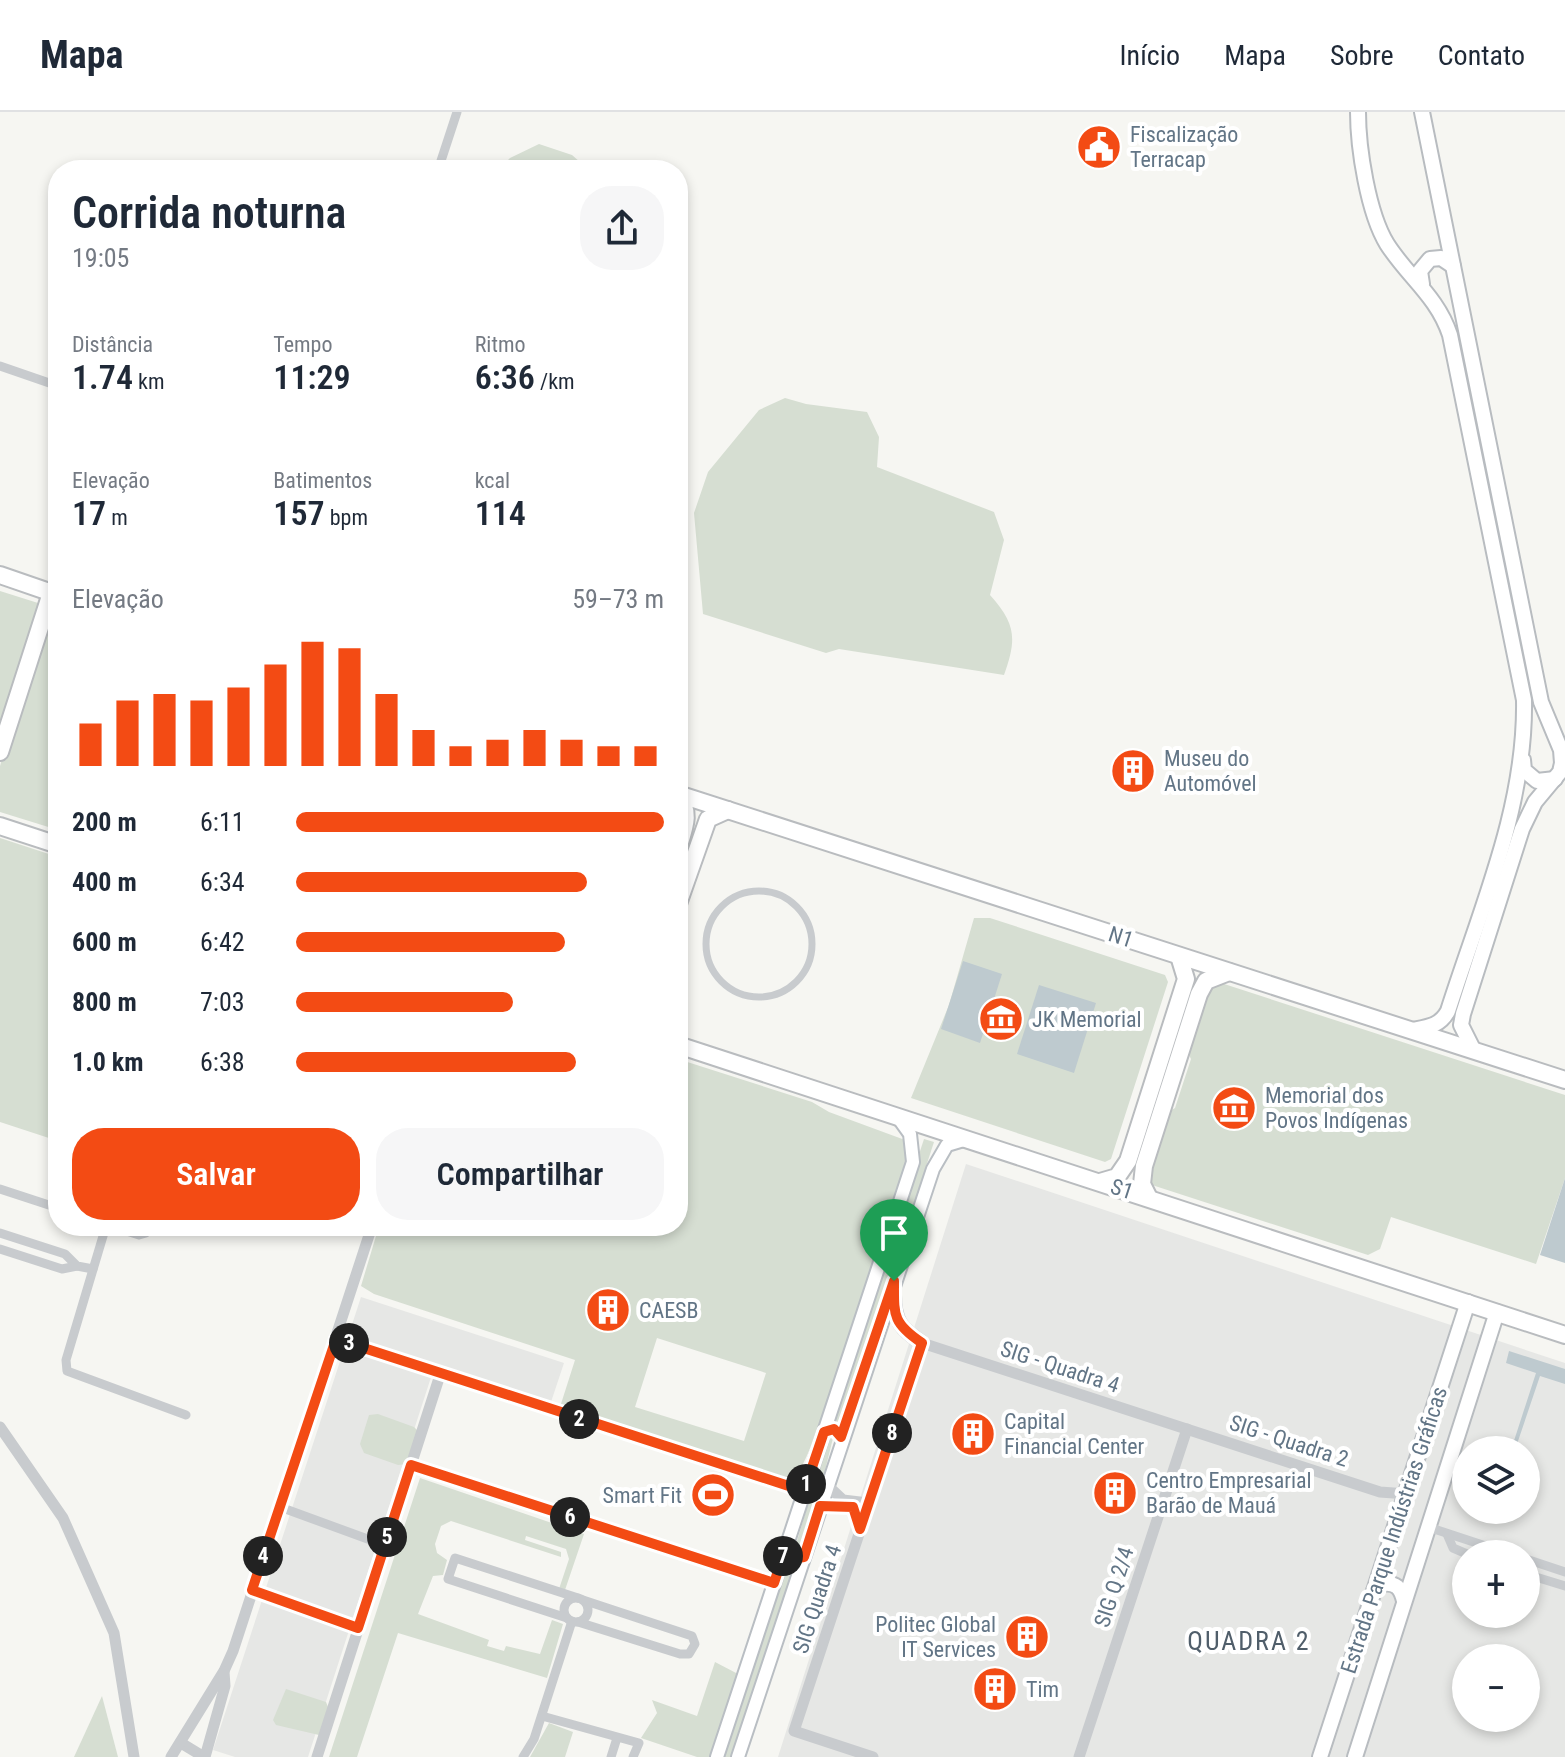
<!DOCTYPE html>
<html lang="pt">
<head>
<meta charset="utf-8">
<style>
	:root { --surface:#fff; --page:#f6f6f7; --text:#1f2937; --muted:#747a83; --line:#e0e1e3; --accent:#f34b14 }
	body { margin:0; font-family:"Roboto Condensed",sans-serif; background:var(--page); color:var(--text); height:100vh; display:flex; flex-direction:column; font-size:30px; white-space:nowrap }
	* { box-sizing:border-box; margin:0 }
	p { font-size:26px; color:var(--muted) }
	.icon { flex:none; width:44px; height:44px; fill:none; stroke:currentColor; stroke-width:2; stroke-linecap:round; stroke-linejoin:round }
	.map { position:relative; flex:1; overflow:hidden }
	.details { position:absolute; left:48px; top:48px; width:640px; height:1076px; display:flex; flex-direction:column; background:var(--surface); border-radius:32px; box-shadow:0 4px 12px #0003 }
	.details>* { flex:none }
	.tools { position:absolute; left:1452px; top:1324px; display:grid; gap:16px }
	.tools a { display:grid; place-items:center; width:88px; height:88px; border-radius:50%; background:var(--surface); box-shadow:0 4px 12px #0003; font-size:40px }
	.pin { position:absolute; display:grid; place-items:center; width:68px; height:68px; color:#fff; margin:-82px -34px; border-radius:50% 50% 50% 0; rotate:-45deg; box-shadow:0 0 8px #0007 }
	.pin .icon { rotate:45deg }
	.km { position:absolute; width:40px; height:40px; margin:-20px; border-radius:50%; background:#222; color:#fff; font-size:22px; line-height:40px; text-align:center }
	.round { display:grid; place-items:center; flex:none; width:84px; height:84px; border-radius:32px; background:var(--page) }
	.overview { display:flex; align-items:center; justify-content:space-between; height:136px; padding:0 24px }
	h1 { font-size:44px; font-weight:600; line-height:60px }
	.stats { display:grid; grid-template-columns:repeat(3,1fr); gap:12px; height:136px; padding:8px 24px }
	.stats div { display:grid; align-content:center }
	.stats b { font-size:34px; font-weight:600 }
	.stats small { font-size:22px; font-weight:400 }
	.stats p { font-size:22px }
	.chart { height:224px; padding:16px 24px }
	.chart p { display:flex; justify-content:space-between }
	.chart svg { width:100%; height:144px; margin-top:8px; stroke:var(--accent); stroke-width:6 }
	.primary-button { display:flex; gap:16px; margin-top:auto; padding:16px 24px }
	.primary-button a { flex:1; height:92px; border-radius:32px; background:var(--accent); color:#fff; font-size:32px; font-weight:600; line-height:92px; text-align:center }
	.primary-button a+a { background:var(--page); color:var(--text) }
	ul { padding:0 24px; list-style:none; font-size:26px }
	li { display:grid; grid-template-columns:128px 96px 1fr; align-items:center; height:60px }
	li i { height:20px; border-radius:10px; background:var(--accent) }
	header { display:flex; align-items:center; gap:48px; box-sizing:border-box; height:112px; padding:0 40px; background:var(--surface); border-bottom:2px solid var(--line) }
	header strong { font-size:38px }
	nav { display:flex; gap:44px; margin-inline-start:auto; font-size:28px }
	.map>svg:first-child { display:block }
	.built { fill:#e6e7e5; fill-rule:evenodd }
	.green { fill:#d6ded2; fill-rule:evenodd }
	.water { fill:#becacf }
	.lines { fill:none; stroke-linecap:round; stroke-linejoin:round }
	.secondary-casing { stroke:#b9bec3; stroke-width:16 }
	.primary-casing { stroke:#b8bcc0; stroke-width:18 }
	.trunk-casing { stroke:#b9bcbf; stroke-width:20 }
	.pedestrian { stroke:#c8cbce; stroke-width:7 }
	.minor { stroke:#c8cbce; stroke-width:9 }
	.tertiary { stroke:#c8cbce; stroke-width:11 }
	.secondary { stroke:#fff; stroke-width:12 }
	.primary { stroke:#fff; stroke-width:14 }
	.trunk { stroke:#fff; stroke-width:16 }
	.route-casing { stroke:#fff; stroke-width:16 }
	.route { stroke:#f34b14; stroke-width:10 }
	.labels { text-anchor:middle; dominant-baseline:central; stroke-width:8; stroke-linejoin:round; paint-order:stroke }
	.poi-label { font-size:22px; fill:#627586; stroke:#fff; text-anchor:start }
	.street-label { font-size:22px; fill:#627586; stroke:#fff }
	.quarter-label { font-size:26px; letter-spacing:2px; fill:#505e6a; stroke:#fff }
</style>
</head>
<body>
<header>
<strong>Mapa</strong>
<nav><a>Início</a><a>Mapa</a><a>Sobre</a><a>Contato</a></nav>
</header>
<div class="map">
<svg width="1565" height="1645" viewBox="0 0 1565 1645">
	<rect width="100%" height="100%" fill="#f6f6f2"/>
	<!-- built -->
	<g class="built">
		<path d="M966,1052L1565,1251V1645H778ZM1466,1338H1526V1398H1466ZM1466,1442H1526V1502H1466ZM1466,1546H1526V1606H1466Z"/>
		<polygon points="361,1185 564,1251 550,1293 434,1256 308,1645 235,1645 213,1638"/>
	</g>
	<!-- green -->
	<g class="green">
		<polygon points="539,32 572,43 589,58 572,58 566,53 543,55 542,58 498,58 510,46"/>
		<path d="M785,286L806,292L867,300L879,325L877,355L994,400L1004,428L990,483C1016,512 1017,527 1004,563L839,537L826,541L703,502L694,401L708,360L759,298Z"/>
		<polygon points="0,479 38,491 0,617"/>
		<polygon points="49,491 58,494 58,718 0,700 0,654"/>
		<polygon points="0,726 58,745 58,1029 0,1010"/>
		<polygon points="974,806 990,806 1165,863 1168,870 1111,1047 1105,1050 911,986 949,893"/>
		<polygon points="1218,870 1565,983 1565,1066 1536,1152 1391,1105 1380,1137 1368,1143 1152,1073 1148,1063 1168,1000 1175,996 1191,947 1187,939 1208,875"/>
		<path d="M678,947L812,990L829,1000L905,1028L908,1047C895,1088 812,1359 792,1369L560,1295L575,1248L374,1182L361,1174L379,1114H678ZM657,1226L766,1261L744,1329L635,1295Z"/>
		<polygon points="924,1027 934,1030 841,1315 831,1311"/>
		<polygon points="378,1302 414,1315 418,1319 407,1352 398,1353 364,1341 360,1332 369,1303"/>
		<polygon points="829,1322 833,1326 819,1383 797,1442 794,1439"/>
		<polygon points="420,1366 584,1422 565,1478 559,1477 569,1447 566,1437 526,1424 525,1428 561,1440 561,1445 451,1409 441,1414 435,1432 437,1441 447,1448 443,1463 433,1464 418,1502 489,1528 487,1534 504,1539 506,1534 540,1542 552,1508 563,1512 547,1566 398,1521 357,1645 329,1645"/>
		<polygon points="786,1450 796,1453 733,1645 723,1645"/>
		<polygon points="715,1550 738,1562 711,1645 697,1645 641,1626 657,1601 652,1588 697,1604"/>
		<polygon points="286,1577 326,1590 328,1595 319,1623 276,1613 273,1608"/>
		<polygon points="102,1584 118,1645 74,1645"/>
		<polygon points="549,1611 573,1620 565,1645 530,1645"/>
	</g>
	<!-- water -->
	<g class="water">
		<polygon points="963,849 1002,862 980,931 941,917"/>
		<polygon points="1039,873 1096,891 1074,961 1017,942"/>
		<polygon points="1565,1066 1565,1151 1540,1143"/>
		<polygon points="1509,1239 1565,1257 1565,1272 1540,1264 1515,1338 1511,1338 1536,1261 1506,1251"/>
	</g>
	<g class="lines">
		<!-- secondary casing -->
		<g class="secondary-casing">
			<g id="secondary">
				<path d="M894,1183C894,1209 901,1217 922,1231"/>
				<polyline points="717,1645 913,1050 910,1022 897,1004"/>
				<polyline points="738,1645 933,1057 947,1033 967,1027"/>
			</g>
		</g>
		<!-- primary casing -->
		<g class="primary-casing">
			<g id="primary">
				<path d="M1358,0C1358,36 1368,101 1387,132C1408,165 1437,184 1450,223L1524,588C1526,695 1480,798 1448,899C1440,914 1428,915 1412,918"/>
				<polyline points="1422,0 1541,590 1561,638 1562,651 1560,660 1535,690 1522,717 1463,902 1461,913 1474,939"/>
				<polyline points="1422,172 1420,159 1430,147 1441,146 1453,154"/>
				<polyline points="1523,648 1524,658 1537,669 1555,667"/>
				<path d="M1374,1479L1382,1472C1396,1470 1401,1476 1404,1489"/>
				<polyline points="1320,1645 1468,1190"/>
				<polyline points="1355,1645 1497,1200"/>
			</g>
		</g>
		<!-- trunk casing -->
		<g class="trunk-casing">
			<g id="trunk">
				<polyline points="0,463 58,483"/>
				<polyline points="0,640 51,481"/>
				<polyline points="678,682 1565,968"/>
				<path d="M678,683C692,700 684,717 678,737"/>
				<polyline points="0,714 58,733"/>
				<polyline points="678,792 708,707 728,698"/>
				<polyline points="678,933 1565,1223"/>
				<polyline points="1100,1070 1117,1065 1128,1049 1186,867 1179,844"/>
				<polyline points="1149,1086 1142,1072 1144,1054 1199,882 1206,869 1229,860"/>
			</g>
		</g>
		<!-- pedestrian -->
		<circle class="pedestrian" cx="759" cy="832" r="53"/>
		<!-- minor -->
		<g class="minor">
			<polyline points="438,58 457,0"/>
			<polyline points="0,254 58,274"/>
			<polyline points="0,1077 58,1096"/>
			<polyline points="106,1114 66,1248 67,1259 186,1303"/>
			<polyline points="111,1114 139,1123 146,1121 149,1114"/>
			<polyline points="266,1114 276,1117"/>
			<polyline points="0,1121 65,1142 77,1154 93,1157"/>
			<polyline points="0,1137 62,1157 77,1154"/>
			<polyline points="411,1353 774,1471"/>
			<polyline points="280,1395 384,1433"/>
			<polyline points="1428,1415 1510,1442"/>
			<polyline points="1447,1422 1453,1436 1467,1442"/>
			<polyline points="1526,1447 1565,1460"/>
			<polyline points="1526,1462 1565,1474"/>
			<polyline points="252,1478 358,1516"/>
			<circle cx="576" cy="1498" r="12"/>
			<polyline points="567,1506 448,1467 455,1446 578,1486"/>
			<polyline points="578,1510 680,1542 689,1542 695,1532 692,1524 583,1488"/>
			<polyline points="542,1604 639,1631 633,1645"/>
			<polyline points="523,1645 534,1627 572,1509"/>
			<polyline points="611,1645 617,1626"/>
		</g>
		<!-- tertiary -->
		<g class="tertiary">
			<polyline points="336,1227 804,1379"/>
			<polyline points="0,1315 63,1406 114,1521 134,1645"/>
			<polyline points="827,1373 843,1388 868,1391"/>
			<polyline points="820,1394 851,1394"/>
			<polyline points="181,1631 204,1645"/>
			<polyline points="171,1645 224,1559 233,1539 372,1114"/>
			<polyline points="205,1645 225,1574 224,1560"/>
			<polyline points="317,1645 440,1263"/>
			<polyline points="873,1645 794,1619 922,1231 1380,1380 1407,1382"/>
			<polyline points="1079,1645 1187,1317"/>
		</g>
		<!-- secondary -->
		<use href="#secondary" class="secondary"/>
		<!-- primary -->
		<use href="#primary" class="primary"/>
		<!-- trunk -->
		<use href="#trunk" class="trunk"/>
	</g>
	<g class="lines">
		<!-- route casing -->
		<g class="route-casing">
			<path id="route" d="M894,1169C894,1203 892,1211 922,1231L860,1417L853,1395L820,1394L804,1445L792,1447L785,1438L774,1471L411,1353L358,1516L252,1478L336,1227L804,1379L824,1320L834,1317L841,1325Z"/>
		</g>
		<!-- route -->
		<use href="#route" class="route"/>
	</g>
	<!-- icons -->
	<defs>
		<g id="civic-disc" transform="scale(2.3)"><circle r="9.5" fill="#f34b14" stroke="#fff"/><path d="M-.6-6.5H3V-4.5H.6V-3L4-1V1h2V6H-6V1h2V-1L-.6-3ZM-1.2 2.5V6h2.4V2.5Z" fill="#fff"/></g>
		<g id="building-disc" transform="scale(2.3)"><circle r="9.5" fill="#f34b14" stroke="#fff"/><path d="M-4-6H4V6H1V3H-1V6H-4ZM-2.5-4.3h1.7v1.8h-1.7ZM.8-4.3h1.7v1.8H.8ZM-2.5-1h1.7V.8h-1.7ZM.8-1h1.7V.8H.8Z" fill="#fff"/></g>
		<g id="museum-disc" transform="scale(2.3)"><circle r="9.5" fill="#f34b14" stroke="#fff"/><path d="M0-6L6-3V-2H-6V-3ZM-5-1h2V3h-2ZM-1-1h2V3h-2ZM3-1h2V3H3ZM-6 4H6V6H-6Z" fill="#fff"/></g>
		<g id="stadium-disc" transform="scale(2.3)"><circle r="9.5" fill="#f34b14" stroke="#fff"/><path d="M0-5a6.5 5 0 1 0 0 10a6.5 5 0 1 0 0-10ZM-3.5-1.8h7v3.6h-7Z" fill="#fff"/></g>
	</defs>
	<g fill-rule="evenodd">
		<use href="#civic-disc" x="1099" y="35"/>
		<use href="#building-disc" x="1133" y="659"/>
		<use href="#museum-disc" x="1001" y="907"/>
		<use href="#museum-disc" x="1234" y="996"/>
		<use href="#building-disc" x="608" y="1198"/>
		<use href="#building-disc" x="973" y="1322"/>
		<use href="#building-disc" x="1115" y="1381"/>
		<use href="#stadium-disc" x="713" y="1383"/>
		<use href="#building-disc" x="1027" y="1525"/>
		<use href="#building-disc" x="995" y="1577"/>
	</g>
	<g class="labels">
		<!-- poi labels -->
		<g class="poi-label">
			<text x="1130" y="22">Fiscalização<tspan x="1130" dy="25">Terracap</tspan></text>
			<text x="1164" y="646">Museu do<tspan x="1164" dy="25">Automóvel</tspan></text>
			<text x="1032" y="907">JK Memorial</text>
			<text x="1265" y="983">Memorial dos<tspan x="1265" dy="25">Povos Indígenas</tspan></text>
			<text x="639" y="1198">CAESB</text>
			<text x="1004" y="1309">Capital<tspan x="1004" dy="25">Financial Center</tspan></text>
			<text x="1146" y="1368">Centro Empresarial<tspan x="1146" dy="25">Barão de Mauá</tspan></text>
			<text x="682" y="1383" text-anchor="end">Smart Fit</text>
			<text x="996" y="1512" text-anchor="end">Politec Global<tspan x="996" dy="25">IT Services</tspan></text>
			<text x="1026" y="1577">Tim</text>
		</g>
		<!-- street labels -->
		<g class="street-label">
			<text transform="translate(1121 825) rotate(18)">N1</text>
			<text transform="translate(1122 1077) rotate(18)">S1</text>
			<text transform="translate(1060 1255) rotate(18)">SIG - Quadra 4</text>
			<text transform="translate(1289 1329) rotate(18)">SIG - Quadra 2</text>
			<text transform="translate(1394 1418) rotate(-72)">Estrada Parque Indústrias Gráficas</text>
			<text transform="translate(1114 1475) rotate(-72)">SIG Q 2/4</text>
			<text transform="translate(817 1487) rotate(-72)">SIG Quadra 4</text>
		</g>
		<!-- quarter labels -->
		<g class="quarter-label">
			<text x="1249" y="1529">QUADRA 2</text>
		</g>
	</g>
</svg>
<div class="tools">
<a><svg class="icon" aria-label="layers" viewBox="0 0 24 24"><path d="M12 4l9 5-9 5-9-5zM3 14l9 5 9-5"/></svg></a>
<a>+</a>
<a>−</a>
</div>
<div class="pin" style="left:894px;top:1169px;background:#1e9e55"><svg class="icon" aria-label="arrive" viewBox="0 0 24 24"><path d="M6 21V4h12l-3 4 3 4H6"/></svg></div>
<b class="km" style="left:806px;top:1372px">1</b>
<b class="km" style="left:579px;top:1307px">2</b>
<b class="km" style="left:349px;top:1231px">3</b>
<b class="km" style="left:263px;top:1444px">4</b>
<b class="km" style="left:387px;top:1425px">5</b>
<b class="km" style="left:570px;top:1405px">6</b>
<b class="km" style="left:783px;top:1444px">7</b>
<b class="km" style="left:892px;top:1321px">8</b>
<section class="details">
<div class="overview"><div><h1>Corrida noturna</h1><p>19:05</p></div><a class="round"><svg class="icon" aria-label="share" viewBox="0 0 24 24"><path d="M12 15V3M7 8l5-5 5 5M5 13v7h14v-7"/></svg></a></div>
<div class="stats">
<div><p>Distância</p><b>1.74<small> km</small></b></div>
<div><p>Tempo</p><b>11:29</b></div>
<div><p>Ritmo</p><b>6:36<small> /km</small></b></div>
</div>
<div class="stats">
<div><p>Elevação</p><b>17<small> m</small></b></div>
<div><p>Batimentos</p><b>157<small> bpm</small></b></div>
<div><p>kcal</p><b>114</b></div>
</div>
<div class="chart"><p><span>Elevação</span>59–73 m</p>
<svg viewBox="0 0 160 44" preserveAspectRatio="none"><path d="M5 44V31M15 44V24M25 44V22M35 44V24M45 44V20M55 44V13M65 44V6M75 44V8M85 44V22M95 44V33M105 44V38M115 44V36M125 44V33M135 44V36M145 44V38M155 44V38"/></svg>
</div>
<ul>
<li><b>200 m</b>6:11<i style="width:100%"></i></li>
<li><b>400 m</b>6:34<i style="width:79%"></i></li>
<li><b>600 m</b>6:42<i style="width:73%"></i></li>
<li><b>800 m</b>7:03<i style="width:59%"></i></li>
<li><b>1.0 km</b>6:38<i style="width:76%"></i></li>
</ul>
<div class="primary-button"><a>Salvar</a><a>Compartilhar</a></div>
</section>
</div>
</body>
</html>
